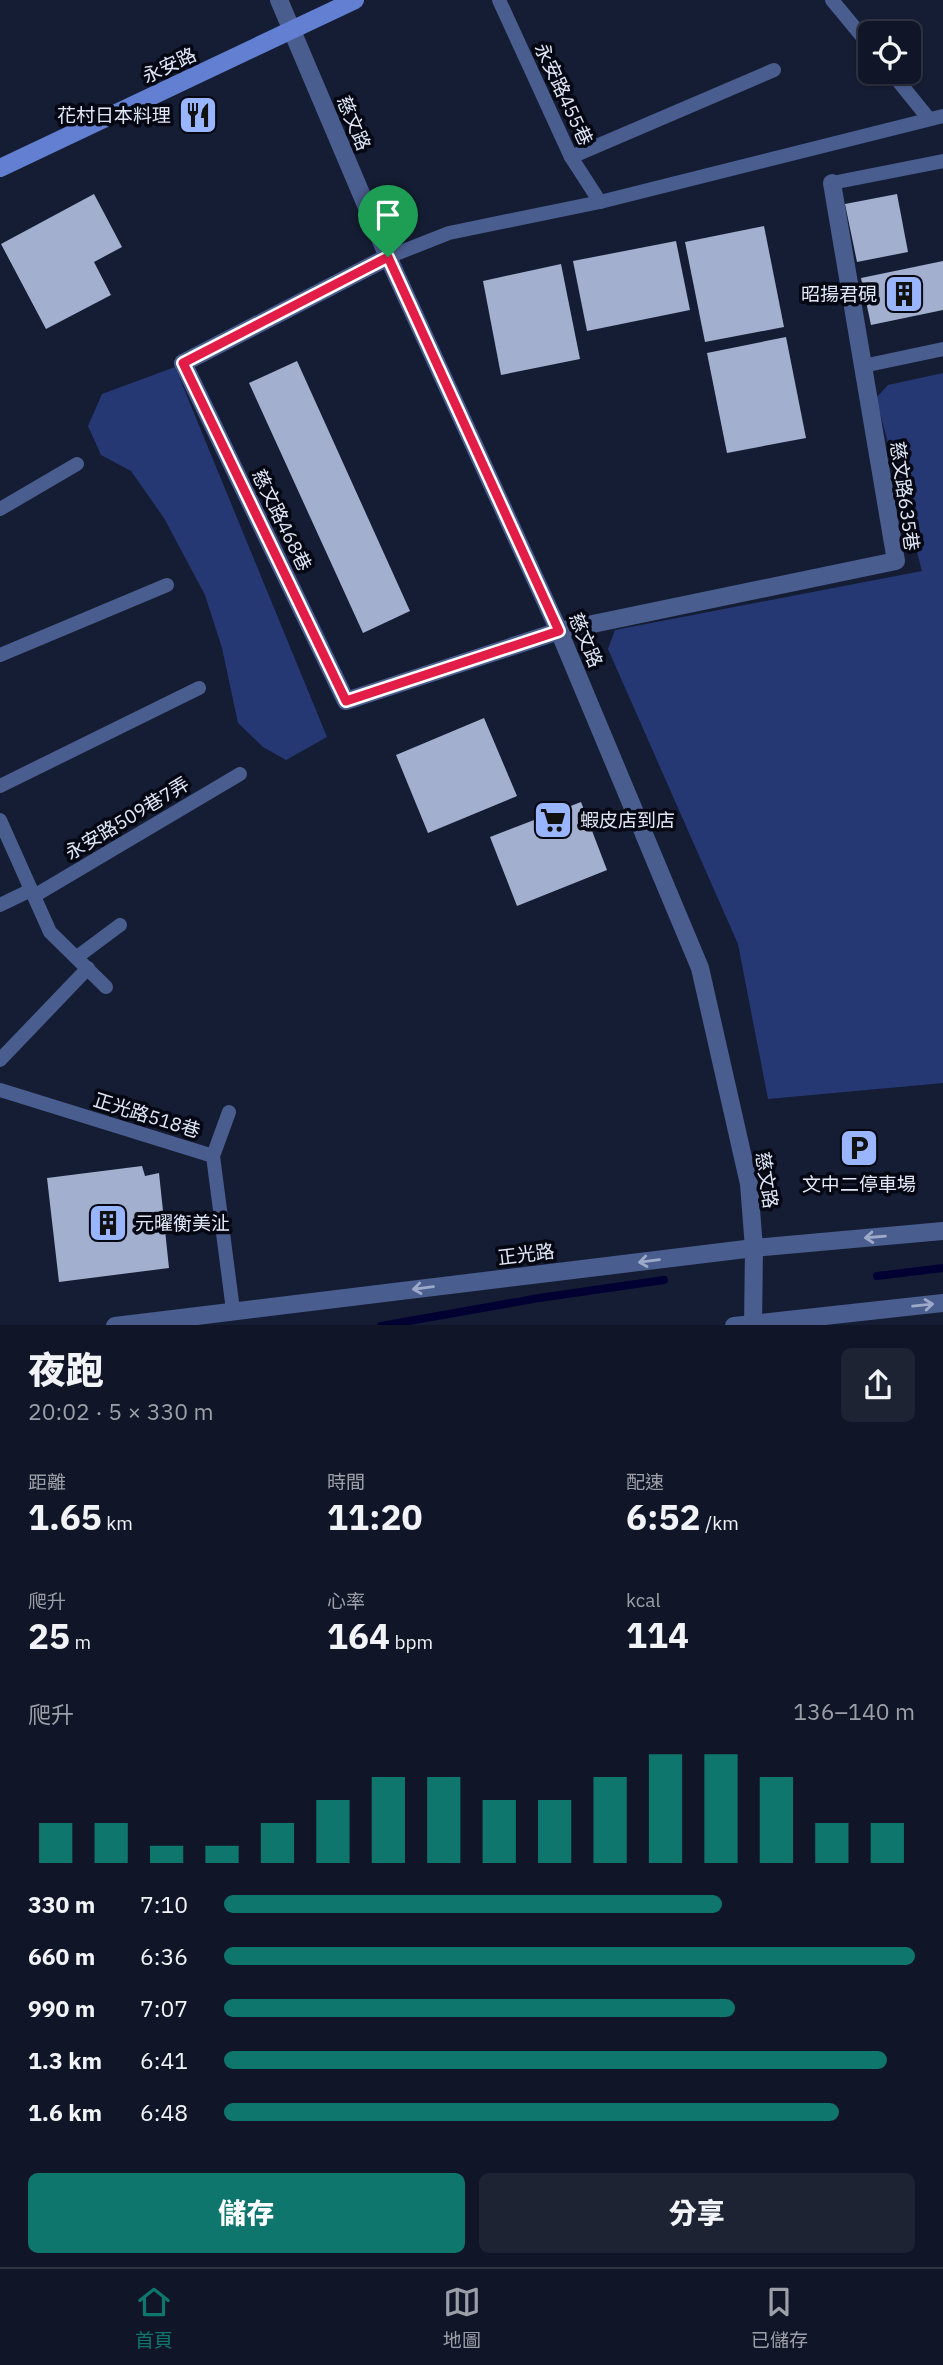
<!DOCTYPE html>
<html lang="zh-TW">
<head>
<meta charset="utf-8">
<style>
	:root { --surface:#101627; --page:#1e2333; --text:#f1f3f6; --muted:#9c9fa7; --line:#303544; --accent:#0f766e }
	body { margin:0; font-family:"IBM Plex Sans","Noto Sans TC",sans-serif; background:var(--page); color:var(--text); height:100vh; display:flex; flex-direction:column; font-size:26px; white-space:nowrap }
	* { box-sizing:border-box; margin:0 }
	p { font-size:23px; color:var(--muted) }
	.icon { flex:none; width:38px; height:38px; fill:none; stroke:currentColor; stroke-width:2; stroke-linecap:round; stroke-linejoin:round }
	.map { position:relative; height:1325px; overflow:hidden }
	.details { display:flex; flex-direction:column; background:var(--surface); flex:1 }
	.details>* { flex:none }
	.tools { position:absolute; left:858px; top:21px; display:grid; gap:14px }
	.tools a { display:grid; place-items:center; width:63px; height:63px; border-radius:10px; background:var(--surface); box-shadow:0 2px 5px #0004,0 0 0 2px var(--line); font-size:35px }
	.pin { position:absolute; display:grid; place-items:center; width:60px; height:60px; color:#fff; margin:-72px -30px; border-radius:50% 50% 50% 0; rotate:-45deg; box-shadow:0 0 7px #0007 }
	.pin .icon { rotate:45deg }
	.round { display:grid; place-items:center; flex:none; width:74px; height:74px; border-radius:10px; background:var(--page) }
	.overview { display:flex; align-items:center; justify-content:space-between; height:119px; padding:0 28px }
	h1 { font-size:38px; font-weight:800; line-height:52px }
	.figures { display:grid; grid-template-columns:repeat(3,1fr); gap:10px; height:119px; padding:7px 28px }
	.figures div { display:grid; align-content:center }
	.figures b { font-size:35px; font-weight:800 }
	.figures small { font-size:19px; font-weight:400 }
	.figures p { font-size:19px }
	.chart { height:196px; padding:14px 28px }
	.chart p { display:flex; justify-content:space-between }
	.chart svg { width:100%; height:126px; margin-top:7px; stroke:var(--accent); stroke-width:6 }
	.cta { display:flex; gap:14px; margin-top:auto; padding:14px 28px }
	.cta a { flex:1; height:80px; border-radius:10px; background:var(--accent); color:#fff; font-size:28px; font-weight:800; line-height:80px; text-align:center }
	.cta a+a { background:var(--page); color:var(--text) }
	ul { padding:0 28px; list-style:none; font-size:23px }
	li { display:grid; grid-template-columns:112px 84px 1fr; align-items:center; height:52px }
	li i { height:18px; border-radius:9px; background:var(--accent) }
	.tab-bar { display:flex; justify-content:space-around; align-items:center; height:98px; border-top:2px solid var(--line); background:var(--surface); font-size:19px; color:var(--muted) }
	.tab-bar a { display:grid; justify-items:center; gap:4px }
	.tab-bar .current { color:var(--accent) }
	.map>svg:first-child { display:block }
	.green { fill:#253874 }
	.lines { fill:none; stroke-linecap:round; stroke-linejoin:round }
	.stream { stroke:#020032; stroke-width:8 }
	.building { fill:#a2afce }
	.service { stroke:#4a5d8f; stroke-width:14 }
	.minor { stroke:#4a5d8f; stroke-width:18 }
	.tertiary { stroke:#4a5d8f; stroke-width:18 }
	.secondary { stroke:#627fd1; stroke-width:18 }
	.oneway { stroke:#9ca9c8 }
	.route-casing { stroke:#fff; stroke-width:14 }
	.route { stroke:#e11d48; stroke-width:9 }
	.labels { text-anchor:middle; dominant-baseline:central; stroke-width:7; stroke-linejoin:round; paint-order:stroke }
	.street-label { font-size:19px; fill:#e0e7f7; stroke:#050812 }
	.poi-label { font-size:19px; fill:#e0e7f7; stroke:#050812; text-anchor:end }
</style>
</head>
<body>
<div class="map">
<svg width="943" height="1326" viewBox="0 0 943 1326">
	<rect width="100%" height="100%" fill="#151d34"/>
	<!-- green -->
	<g class="green">
		<polygon points="175,367 327,737 286,760 263,747 238,723 222,648 205,595 164,518 131,471 101,455 88,426 102,394"/>
		<polygon points="943,373 943,1083 768,1099 738,944 608,649 615,630 922,571 876,398 888,385"/>
	</g>
	<g class="lines">
		<!-- stream -->
		<g class="stream">
			<polyline points="877,1276 943,1268"/>
			<polyline points="381,1326 539,1298 664,1280"/>
		</g>
	</g>
	<!-- building -->
	<g class="building">
		<polygon points="94,194 122,247 94,262 111,295 46,329 1,244"/>
		<polygon points="897,194 908,252 857,262 845,204"/>
		<polygon points="764,226 784,327 705,342 685,242"/>
		<polygon points="676,241 690,310 587,331 573,261"/>
		<polygon points="943,261 943,310 871,325 861,278"/>
		<polygon points="561,264 580,359 501,375 483,281"/>
		<polygon points="786,337 806,438 727,453 707,353"/>
		<polygon points="297,361 410,611 363,633 249,383"/>
		<polygon points="484,718 517,796 428,833 396,755"/>
		<polygon points="581,802 607,870 517,906 490,837"/>
		<polygon points="142,1166 145,1176 159,1173 169,1268 59,1282 47,1178"/>
	</g>
	<g class="lines">
		<!-- service -->
		<g class="service">
			<polyline points="499,0 571,157 600,202"/>
			<polyline points="832,0 870,46"/>
			<polyline points="891,72 929,119"/>
			<polyline points="571,157 774,70"/>
			<polyline points="832,183 943,161"/>
			<polyline points="388,257 449,233 600,202 943,116"/>
			<polyline points="863,366 943,349"/>
			<polyline points="0,509 77,464"/>
			<polyline points="0,655 167,585"/>
			<polyline points="0,786 199,688"/>
			<polyline points="0,820 50,932 106,987"/>
			<polyline points="34,896 240,774"/>
			<polyline points="0,905 31,890"/>
			<polyline points="77,957 120,925"/>
			<polyline points="0,1060 88,968"/>
			<polyline points="0,1090 213,1156"/>
			<polyline points="229,1112 213,1156 233,1310"/>
		</g>
		<!-- minor -->
		<polyline class="minor" points="388,257 183,363 346,701 559,631 896,561 832,183"/>
		<!-- tertiary -->
		<g class="tertiary">
			<polyline points="279,0 388,257 559,631 700,968 749,1184 754,1248 753,1326"/>
			<polyline points="115,1326 754,1248 943,1231"/>
			<polyline points="734,1326 943,1303"/>
		</g>
		<!-- secondary -->
		<polyline class="secondary" points="0,168 355,0"/>
	</g>
	<!-- one-way arrows -->
	<defs><path id="oneway-shaft" d="M-6 0H5M1.5-3L5.5 0L1.5 3" fill="none" stroke-width="1.6" stroke-linecap="round" stroke-linejoin="round" transform="scale(1.75)"/></defs>
	<g class="oneway">
		<use href="#oneway-shaft" transform="translate(875 1237) rotate(175)"/>
		<use href="#oneway-shaft" transform="translate(649 1261) rotate(173)"/>
		<use href="#oneway-shaft" transform="translate(423 1288) rotate(173)"/>
		<use href="#oneway-shaft" transform="translate(923 1305) rotate(-6)"/>
	</g>
	<g class="lines">
		<!-- route casing -->
		<g class="route-casing">
			<polygon id="route" points="388,257 559,631 346,701 183,363"/>
		</g>
		<!-- route -->
		<use href="#route" class="route"/>
	</g>
	<!-- icons -->
	<defs>
		<g id="restaurant-square" transform="scale(2.0125)"><rect x="-9" y="-9" width="18" height="18" rx="4" fill="#99b5fd" stroke="#050812"/><path d="M-5-6h1v4h1v-4h1v4h1v-4h1v5L-1.5 .5V6h-2V.5L-5-1ZM5-6V6H3V1.5H1.5Q1.5-4 5-6Z" fill="#111"/></g>
		<g id="building-square" transform="scale(2.0125)"><rect x="-9" y="-9" width="18" height="18" rx="4" fill="#99b5fd" stroke="#050812"/><path d="M-4-6H4V6H1V3H-1V6H-4ZM-2.5-4.3h1.7v1.8h-1.7ZM.8-4.3h1.7v1.8H.8ZM-2.5-1h1.7V.8h-1.7ZM.8-1h1.7V.8H.8Z" fill="#111"/></g>
		<g id="supermarket-square" transform="scale(2.0125)"><rect x="-9" y="-9" width="18" height="18" rx="4" fill="#99b5fd" stroke="#050812"/><path d="M-6-5.5h2.5l.6 2H6L4.5 2H-2.5L-4.4-4H-6ZM-1.5 3.2a1.3 1.3 0 1 0 .1 0ZM3 3.2a1.3 1.3 0 1 0 .1 0Z" fill="#111"/></g>
		<g id="parking-square" transform="scale(2.0125)"><rect x="-9" y="-9" width="18" height="18" rx="4" fill="#99b5fd" stroke="#050812"/><path d="M-3.5-5.5H1a3.5 3.5 0 0 1 0 7H-1V5.5H-3.5ZM-1-3.4V-.6H.8a1.4 1.4 0 0 0 0-2.8Z" fill="#111"/></g>
	</defs>
	<g fill-rule="evenodd">
		<use href="#restaurant-square" x="198" y="115"/>
		<use href="#building-square" x="904" y="294"/>
		<use href="#supermarket-square" x="553" y="820"/>
		<use href="#parking-square" x="859" y="1148"/>
		<use href="#building-square" x="108" y="1223"/>
	</g>
	<g class="labels">
		<!-- street labels -->
		<g class="street-label">
			<text transform="translate(169 65) rotate(-25)">永安路</text>
			<text transform="translate(564 94) rotate(65)">永安路455巷</text>
			<text transform="translate(354 123) rotate(67)">慈文路</text>
			<text transform="translate(905 496) rotate(82)">慈文路635巷</text>
			<text transform="translate(282 520) rotate(64)">慈文路468巷</text>
			<text transform="translate(586 640) rotate(67)">慈文路</text>
			<text transform="translate(127 818) rotate(-31)">永安路509巷7弄</text>
			<text transform="translate(147 1115) rotate(17)">正光路518巷</text>
			<text transform="translate(767 1180) rotate(81)">慈文路</text>
			<text transform="translate(526 1254) rotate(-7)">正光路</text>
		</g>
		<!-- poi labels -->
		<g class="poi-label">
			<text x="171" y="115">花村日本料理</text>
			<text x="877" y="294">昭揚君硯</text>
			<text x="580" y="820" text-anchor="start">蝦皮店到店</text>
			<text x="859" y="1184" text-anchor="middle">文中二停車場</text>
			<text x="135" y="1223" text-anchor="start">元曜衡美沚</text>
		</g>
	</g>
</svg>
<div class="tools">
<a><svg class="icon" aria-label="locate" viewBox="0 0 24 24"><circle cx="12" cy="12" r="6"/><path d="M12 2v4M12 18v4M2 12h4M18 12h4"/></svg></a>
</div>
<div class="pin" style="left:388px;top:257px;background:#1e9e55"><svg class="icon" aria-label="arrive" viewBox="0 0 24 24"><path d="M6 21V4h12l-3 4 3 4H6"/></svg></div>
</div>
<section class="details">
<div class="overview"><div><h1>夜跑</h1><p>20:02 · 5 × 330 m</p></div><a class="round"><svg class="icon" aria-label="share" viewBox="0 0 24 24"><path d="M12 15V3M7 8l5-5 5 5M5 13v7h14v-7"/></svg></a></div>
<div class="figures">
<div><p>距離</p><b>1.65<small> km</small></b></div>
<div><p>時間</p><b>11:20</b></div>
<div><p>配速</p><b>6:52<small> /km</small></b></div>
</div>
<div class="figures">
<div><p>爬升</p><b>25<small> m</small></b></div>
<div><p>心率</p><b>164<small> bpm</small></b></div>
<div><p>kcal</p><b>114</b></div>
</div>
<div class="chart"><p><span>爬升</span>136–140 m</p>
<svg viewBox="0 0 160 44" preserveAspectRatio="none"><path d="M5 44V30M15 44V30M25 44V38M35 44V38M45 44V30M55 44V22M65 44V14M75 44V14M85 44V22M95 44V22M105 44V14M115 44V6M125 44V6M135 44V14M145 44V30M155 44V30"/></svg>
</div>
<ul>
<li><b>330 m</b>7:10<i style="width:72%"></i></li>
<li><b>660 m</b>6:36<i style="width:100%"></i></li>
<li><b>990 m</b>7:07<i style="width:74%"></i></li>
<li><b>1.3 km</b>6:41<i style="width:96%"></i></li>
<li><b>1.6 km</b>6:48<i style="width:89%"></i></li>
</ul>
<div class="cta"><a>儲存</a><a>分享</a></div>
</section>
<nav class="tab-bar">
<a class="current"><svg class="icon" aria-label="home" viewBox="0 0 24 24"><path d="M3 11l9-7 9 7M6 9v11h12V9"/></svg>首頁</a>
<a><svg class="icon" aria-label="map" viewBox="0 0 24 24"><path d="M3 6l6-2 6 2 6-2v14l-6 2-6-2-6 2zM9 4v14M15 6v14"/></svg>地圖</a>
<a><svg class="icon" aria-label="saved" viewBox="0 0 24 24"><path d="M7 4h10v16l-5-4-5 4z"/></svg>已儲存</a>
</nav>
</body>
</html>
